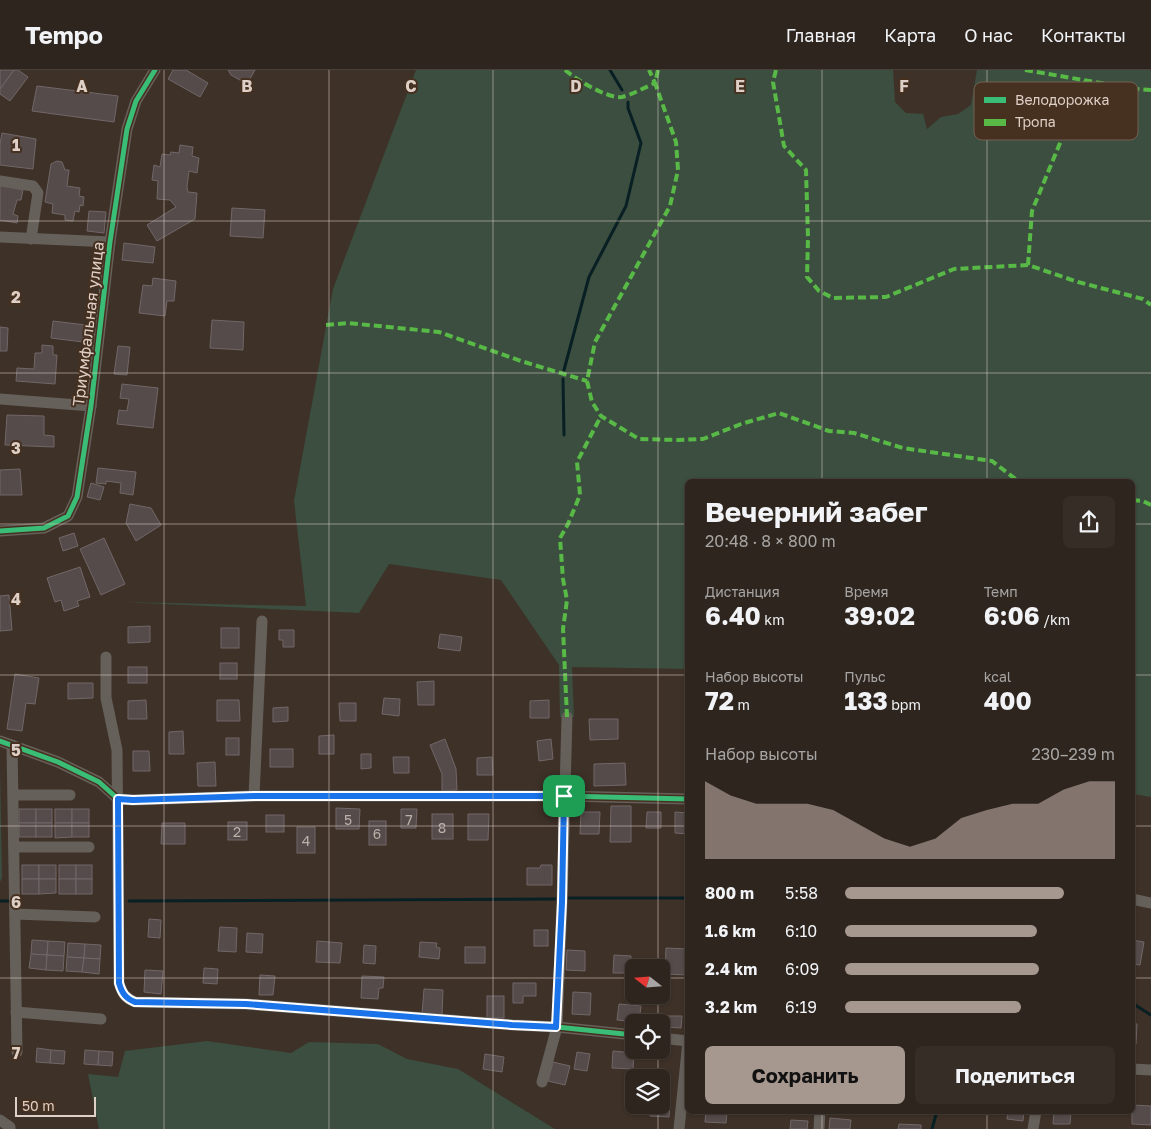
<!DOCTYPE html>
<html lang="ru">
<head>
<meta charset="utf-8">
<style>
	:root { --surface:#2e251e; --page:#362d27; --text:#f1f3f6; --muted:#a7a5a4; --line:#49423c; --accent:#a7988f }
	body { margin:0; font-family:"Golos Text",sans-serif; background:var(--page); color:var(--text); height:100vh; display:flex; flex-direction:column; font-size:19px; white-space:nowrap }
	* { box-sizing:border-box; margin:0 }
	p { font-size:16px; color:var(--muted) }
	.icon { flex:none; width:28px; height:28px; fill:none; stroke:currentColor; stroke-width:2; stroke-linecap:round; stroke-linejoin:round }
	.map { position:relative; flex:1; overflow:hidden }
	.side { position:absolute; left:685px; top:409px; width:450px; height:635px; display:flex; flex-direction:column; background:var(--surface); border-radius:8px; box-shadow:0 1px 4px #0004,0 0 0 1px var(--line) }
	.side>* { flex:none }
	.needle { width:32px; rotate:287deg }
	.controls { position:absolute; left:625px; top:889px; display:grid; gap:10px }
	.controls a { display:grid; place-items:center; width:45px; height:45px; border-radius:8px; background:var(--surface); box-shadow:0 1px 4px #0004,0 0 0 1px var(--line); font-size:25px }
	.scale { position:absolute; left:15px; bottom:12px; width:81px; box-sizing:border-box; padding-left:5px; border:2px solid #dfd0c7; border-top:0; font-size:14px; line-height:18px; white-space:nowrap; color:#dfd0c7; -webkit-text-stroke:4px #463020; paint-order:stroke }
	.pin { position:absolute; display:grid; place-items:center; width:42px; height:42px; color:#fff; margin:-21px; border-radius:10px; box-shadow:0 2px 8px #0006 }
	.round { display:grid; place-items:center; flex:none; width:52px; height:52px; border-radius:8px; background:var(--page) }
	.overview { display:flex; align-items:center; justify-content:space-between; height:85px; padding:0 20px }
	h1 { font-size:28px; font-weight:700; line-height:38px }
	.stats { display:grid; grid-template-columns:repeat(3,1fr); gap:8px; height:85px; padding:5px 20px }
	.stats div { display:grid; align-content:center }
	.stats b { font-size:25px; font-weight:700 }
	.stats small { font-size:14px; font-weight:400 }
	.stats p { font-size:14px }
	.chart { height:140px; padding:10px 20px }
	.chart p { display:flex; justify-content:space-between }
	.chart svg { width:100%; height:90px; margin-top:5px; fill:var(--accent); opacity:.7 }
	.button { display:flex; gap:10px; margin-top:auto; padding:10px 20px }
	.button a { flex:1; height:58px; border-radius:8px; background:var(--accent); color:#111; font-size:20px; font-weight:700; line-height:58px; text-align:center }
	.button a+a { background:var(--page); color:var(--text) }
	ul { padding:0 20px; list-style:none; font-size:16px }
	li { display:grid; grid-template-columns:80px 60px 1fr; align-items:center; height:38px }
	li i { height:12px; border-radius:6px; background:var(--accent) }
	header { display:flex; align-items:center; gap:30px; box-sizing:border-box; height:70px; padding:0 25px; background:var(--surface); border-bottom:1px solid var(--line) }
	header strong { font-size:24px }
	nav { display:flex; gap:28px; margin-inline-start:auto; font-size:18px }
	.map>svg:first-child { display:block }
	.green { fill:#3b4e3f }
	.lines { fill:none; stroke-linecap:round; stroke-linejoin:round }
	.stream { stroke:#081f23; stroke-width:3 }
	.building { fill:#554b4b; stroke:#726768 }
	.minor { stroke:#66605b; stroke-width:11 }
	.quiet { stroke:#58b947; stroke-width:4; stroke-dasharray:8 4; stroke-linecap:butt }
	.cycleway-casing { stroke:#463020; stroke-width:8 }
	.cycleway { stroke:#3abd76; stroke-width:5 }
	.route-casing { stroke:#fff; stroke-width:10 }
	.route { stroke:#1a73e8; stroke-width:6 }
	.grid { fill:none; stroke:#dfd0c7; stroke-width:1; stroke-opacity:0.55 }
	.labels { text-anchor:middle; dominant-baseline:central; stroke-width:4; stroke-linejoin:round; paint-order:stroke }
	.number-label { font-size:14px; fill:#bcafa8 }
	.street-label { font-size:16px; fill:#dfd0c7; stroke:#463020 }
	.key { fill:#463020; stroke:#746052; stroke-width:1 }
	.key-label { font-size:14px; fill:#dfd0c7 }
	.grid-label { font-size:16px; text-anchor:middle; font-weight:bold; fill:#dfd0c7; stroke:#463020; stroke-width:4; stroke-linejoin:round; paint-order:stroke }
</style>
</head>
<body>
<header>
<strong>Tempo</strong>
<nav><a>Главная</a><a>Карта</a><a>О нас</a><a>Контакты</a></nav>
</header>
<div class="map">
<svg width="1151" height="1059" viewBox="0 0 1151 1059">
	<rect width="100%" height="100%" fill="#3e3128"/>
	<!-- green -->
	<g class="green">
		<polygon points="416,0 893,0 895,32 906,43 923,44 927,59 941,47 958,44 971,35 977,0 1151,0 1151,727 1133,724 1132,411 688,411 687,599 572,597 574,647 560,647 559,595 501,510 389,494 359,543 121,532 306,536 294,431 333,219"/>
		<polygon points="0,697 2,808 0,812"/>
		<polygon points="207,971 291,983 309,972 378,974 407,989 458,999 555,1059 99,1059 88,1004 118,1007 125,981"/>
	</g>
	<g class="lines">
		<!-- stream -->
		<g class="stream">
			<polyline points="610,0 622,20"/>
			<polyline points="564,300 589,207 626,136 641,73 628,38 628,32"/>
			<polyline points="563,309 564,365"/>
			<polyline points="569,828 688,828"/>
			<polyline points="0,831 8,831"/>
			<polyline points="129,831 555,829"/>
			<polyline points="1132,933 1151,945"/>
			<polyline points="932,1059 937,1041"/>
		</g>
	</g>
	<!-- building -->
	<g class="building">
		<polygon points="0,0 14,0 0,19"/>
		<polygon points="14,0 18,0 28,7 10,31 0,24 0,19"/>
		<polygon points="173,0 186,0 208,13 200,27 168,9"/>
		<polygon points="228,0 255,0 247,14 231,5"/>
		<polygon points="37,16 118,26 114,52 32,41"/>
		<polygon points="2,63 36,69 33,99 0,95 0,74"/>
		<polygon points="180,75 193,77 192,86 199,88 197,103 189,101 187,117 188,122 197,123 195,149 157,171 147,155 176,137 170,130 157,129 158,111 152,110 154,95 160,97 162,84 170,85 171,82 179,83"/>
		<polygon points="57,91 62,92 65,100 69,100 67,116 80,118 79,126 84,127 83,136 80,135 79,142 75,141 73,151 65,150 65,145 52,143 53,134 45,132 51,94"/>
		<polygon points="0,115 23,120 21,130 17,130 13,144 18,146 17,153 0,150"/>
		<polygon points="232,138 265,140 263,168 230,166"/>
		<polygon points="89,141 106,142 104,163 87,161"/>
		<polygon points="124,173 155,177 153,193 122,190"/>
		<polygon points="153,208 176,211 174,231 167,231 165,246 139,243 143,215 152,216"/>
		<polygon points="212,250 244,252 243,280 210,278"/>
		<polygon points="53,251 86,255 83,272 51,268"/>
		<polygon points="0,257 8,258 7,281 0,281"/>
		<polygon points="42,275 53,276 53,285 57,285 55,314 16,311 17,298 34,299 35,283 42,283"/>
		<polygon points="118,276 130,277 127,305 114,304"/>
		<polygon points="122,314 158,318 153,358 117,354 119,340 127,341 129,329 120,328"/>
		<polygon points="7,345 44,346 44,365 54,366 54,377 5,375"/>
		<polygon points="98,398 136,402 133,425 120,423 121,413 106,411 106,414 96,413"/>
		<polygon points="20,399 22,425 0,425 0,400"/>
		<polygon points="91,413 104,417 100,430 87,427"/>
		<polygon points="130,434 151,438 161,455 136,471 126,453"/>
		<polygon points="74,463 78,476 63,481 59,468"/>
		<polygon points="104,468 125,514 101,525 80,479"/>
		<polygon points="80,497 90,527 77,531 79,536 64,541 61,530 55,532 47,508"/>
		<polygon points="9,525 12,560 0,561 0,526"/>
		<polygon points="150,556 150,572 128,573 128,557"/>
		<rect x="221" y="558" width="18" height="20"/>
		<polygon points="279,560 294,560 294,577 283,577 283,570 279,570"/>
		<polygon points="440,564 462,567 460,581 438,578"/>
		<rect x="220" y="593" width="17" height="16"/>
		<rect x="128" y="597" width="19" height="16"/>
		<polygon points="15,604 39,608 35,634 26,633 22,661 7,659"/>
		<polygon points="434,611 434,635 418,635 417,612"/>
		<polygon points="68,613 93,613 93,628 68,629"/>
		<polygon points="384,628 400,629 399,646 382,644"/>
		<polygon points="146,630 147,649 128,649 128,631"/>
		<polygon points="217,630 239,630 240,651 217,651"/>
		<polygon points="549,630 549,648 530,648 530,631"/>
		<polygon points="339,633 356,633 356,651 340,651"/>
		<polygon points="288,637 288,651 273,652 273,638"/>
		<polygon points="589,649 618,649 618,669 590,670"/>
		<polygon points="183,661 184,684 169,684 169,662"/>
		<polygon points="334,665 334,684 319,684 319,666"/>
		<rect x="226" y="668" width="13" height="17"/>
		<polygon points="445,669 456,699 457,720 442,721 442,704 430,675"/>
		<polygon points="551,669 553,689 539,691 537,671"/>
		<rect x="270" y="679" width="23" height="18"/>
		<polygon points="133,681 149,681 150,701 133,701"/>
		<polygon points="361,684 371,684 371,698 361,699"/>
		<polygon points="393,687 409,687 409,703 394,703"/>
		<polygon points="492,687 493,705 477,705 477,688"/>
		<polygon points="215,692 216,716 198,716 197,693"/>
		<polygon points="625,693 626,715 594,716 594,694"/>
		<polygon points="611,736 631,736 631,772 610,772"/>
		<polygon points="336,738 360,739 359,759 336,759"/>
		<rect x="19" y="739" width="17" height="14"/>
		<rect x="36" y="739" width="16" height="14"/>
		<rect x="55" y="739" width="17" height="14"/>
		<rect x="72" y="739" width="17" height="14"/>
		<polygon points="401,739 417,739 416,758 401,758"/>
		<polygon points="581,742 600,742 599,764 580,764"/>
		<polygon points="647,742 661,742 661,758 646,758"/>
		<polygon points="675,742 688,743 688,764 675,763"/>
		<rect x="432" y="744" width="21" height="25"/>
		<polygon points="468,744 489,744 488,770 468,770"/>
		<rect x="266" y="745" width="18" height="17"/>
		<rect x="369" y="751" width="17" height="24"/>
		<rect x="228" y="752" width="19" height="18"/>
		<rect x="19" y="753" width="17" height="14"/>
		<rect x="36" y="753" width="16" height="14"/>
		<polygon points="55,753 72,753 72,767 55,768"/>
		<rect x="72" y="753" width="17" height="14"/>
		<polygon points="162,753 185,753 185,774 161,774"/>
		<rect x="297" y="757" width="18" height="26"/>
		<rect x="22" y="795" width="17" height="14"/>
		<rect x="39" y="795" width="17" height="14"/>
		<rect x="59" y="795" width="17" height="14"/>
		<rect x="76" y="795" width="16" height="14"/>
		<polygon points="541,795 552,795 552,815 527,815 527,798 540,798"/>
		<rect x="22" y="809" width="17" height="15"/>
		<polygon points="39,809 56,809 56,823 39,824"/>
		<rect x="59" y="809" width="17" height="15"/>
		<rect x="76" y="809" width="16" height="15"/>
		<polygon points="149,849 161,850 160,868 148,867"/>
		<polygon points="220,857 237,858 236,882 218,881"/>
		<rect x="534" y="860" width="14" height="16"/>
		<polygon points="247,863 263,864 262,883 246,882"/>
		<polygon points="32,870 48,871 47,885 31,884"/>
		<polygon points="1132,870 1144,872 1140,895 1132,894"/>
		<polygon points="48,871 65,872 64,886 47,885"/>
		<polygon points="317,871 342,873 340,893 316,892"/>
		<polygon points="420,872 437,873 436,877 440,878 439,889 419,887"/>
		<polygon points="68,873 85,874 84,888 67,887"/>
		<polygon points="85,874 101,875 100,889 84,888"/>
		<polygon points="364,875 376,876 375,894 363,893"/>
		<rect x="465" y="877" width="20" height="16"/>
		<polygon points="666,878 688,879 688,905 665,904"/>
		<polygon points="567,880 585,881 585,901 566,900"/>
		<polygon points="31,884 47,885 46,900 29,898"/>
		<polygon points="47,885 64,886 63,901 46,900"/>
		<polygon points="614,885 631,886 630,903 613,903"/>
		<polygon points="67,887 84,888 82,902 66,901"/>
		<polygon points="84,888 100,889 99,904 82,902"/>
		<polygon points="204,898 218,899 217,914 203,913"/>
		<polygon points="145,900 163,901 161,924 144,922"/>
		<polygon points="260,905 275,906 273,925 259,925"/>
		<polygon points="362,906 384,907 383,918 379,918 378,929 361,928"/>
		<polygon points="513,913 536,913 536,926 523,926 523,933 513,933"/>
		<polygon points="424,919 443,920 442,945 422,944"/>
		<polygon points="573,922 591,923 590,945 572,944"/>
		<rect x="487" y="926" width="17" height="22"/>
		<polygon points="619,934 641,936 639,952 617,950"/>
		<polygon points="664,946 682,946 681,958 664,957"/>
		<polygon points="1132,953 1137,954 1136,974 1132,974"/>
		<polygon points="37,978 51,980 50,993 36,992"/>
		<polygon points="51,980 65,981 64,994 50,993"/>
		<polygon points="85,980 99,981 98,995 84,994"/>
		<polygon points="99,981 113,982 112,996 98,995"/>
		<polygon points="613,981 634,983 633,999 612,998"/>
		<polygon points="577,982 590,984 587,1001 574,999"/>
		<polygon points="485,984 504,987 502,1002 483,999"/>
		<polygon points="553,992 570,996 565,1015 548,1011"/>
		<polygon points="661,1032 670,1033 669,1047 650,1046 650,1035 661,1035"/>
		<polygon points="1132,1035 1151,1036 1151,1055 1132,1054"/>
		<polygon points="706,1041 727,1041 726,1053 705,1052"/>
		<polygon points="1008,1041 1024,1041 1023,1051 1007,1049"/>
		<polygon points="1054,1041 1071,1041 1070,1054 1053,1054"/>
		<polygon points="830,1048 851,1050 850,1059 829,1059"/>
		<polygon points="791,1050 808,1051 807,1059 790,1059"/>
		<polygon points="899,1054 921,1055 921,1059 898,1059"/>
	</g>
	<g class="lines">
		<!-- minor -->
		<g class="minor">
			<polyline points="0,111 33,116 38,123 31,169"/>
			<polyline points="0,167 110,172"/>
			<polyline points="0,329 91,336"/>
			<polyline points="0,461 44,458 68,446 77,427 91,336 110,172 127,59 136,31 155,0"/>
			<path d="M106,587V628L117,680L119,913C122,923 125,928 135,932L246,934L513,955L557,957L634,965"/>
			<polyline points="0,671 58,692 99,712 118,729 133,730 254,726 564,726 688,729"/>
			<polyline points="12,675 17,982"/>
			<polyline points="13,725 70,725"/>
			<polyline points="254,726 262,551"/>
			<polyline points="14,777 89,777"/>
			<polyline points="1132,829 1151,833"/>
			<polyline points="15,844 95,847"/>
			<polyline points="16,942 101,949"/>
			<polyline points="661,968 688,971 679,1059"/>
			<polyline points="1132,999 1151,1000"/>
			<polyline points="542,1012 557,957 562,832 567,647"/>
			<polyline points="0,1050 10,1057 10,1059"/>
			<polyline points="819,1059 820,1041"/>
			<polyline points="1033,1059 1036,1041"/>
		</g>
		<!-- quiet -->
		<g class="quiet">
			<path d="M565,0C576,9 607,29 622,27C631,25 646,17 655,13L649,0"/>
			<polyline points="658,0 655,13 676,72 678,100 670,136 595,272 587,311 592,332 601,346 639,369 678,370 703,369 741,354 779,343 829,361 854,363 903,378 992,391 1018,411"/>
			<polyline points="776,0 773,12 784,76 806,100 808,168 807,207 819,221 833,228 886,227 954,199 1028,195 1078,212 1143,229 1151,235"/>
			<polyline points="1025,0 1136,19 1151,20"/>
			<polyline points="1028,195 1032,141 1086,10"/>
			<polyline points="326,255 348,253 439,262 521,291 587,311"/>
			<polyline points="1132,430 1143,431 1151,435"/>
			<polyline points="567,647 563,559 567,530 563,509 560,468 568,454 580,425 577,392 601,346"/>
		</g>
		<!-- cycleway casing -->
		<g class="cycleway-casing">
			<g id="cycleway">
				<polyline points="0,461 44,458 68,446 77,427 91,336 110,172 127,59 136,31 155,0"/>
				<polyline points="0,671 58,692 99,712 118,729 133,730 254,726 564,726 688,729"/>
				<path d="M118,729L119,913C122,923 125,928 135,932L246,934L513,955L557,957L634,965"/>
			</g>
		</g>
		<!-- cycleway -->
		<use href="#cycleway" class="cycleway"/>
	</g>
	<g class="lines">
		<!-- route casing -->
		<g class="route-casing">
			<path id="route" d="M254,726H564L562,832L556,957L512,955L246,934L135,932C125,928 122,923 119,913L118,729L133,730Z"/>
		</g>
		<!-- route -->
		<use href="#route" class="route"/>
	</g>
	<!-- grid -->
	<path class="grid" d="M164,0V1059M329,0V1059M493,0V1059M658,0V898M822,0V411M987,0V411M0,151H1151M0,303H1151M0,454H688M1132,454H1151M0,605H688M1132,605H1151M0,756H688M1132,756H1151M0,908H634M661,908H688M1132,908H1151M658,925V952M658,980V1008M658,1035V1059M822,1041V1059M987,1041V1059"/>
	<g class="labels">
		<!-- number labels -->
		<g class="number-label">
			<text x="348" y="749">5</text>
			<text x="409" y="749">7</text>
			<text x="442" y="757">8</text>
			<text x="237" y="761">2</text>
			<text x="377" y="763">6</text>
			<text x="306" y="770">4</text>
		</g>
		<!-- street labels -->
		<g class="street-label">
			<text transform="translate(88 254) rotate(-83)">Триумфальная улица</text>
		</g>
	</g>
	<!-- legend -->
	<rect x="974" y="12" width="164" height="58" rx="8" class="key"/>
	<rect x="984" y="27" width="22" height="6" fill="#3abd76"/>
	<rect x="984" y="49" width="22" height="7" fill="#58b947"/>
	<g class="key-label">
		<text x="1015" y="35">Велодорожка</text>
		<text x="1015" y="57">Тропа</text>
	</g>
	<g class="grid-label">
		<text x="82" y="22">A</text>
		<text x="247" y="22">B</text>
		<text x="411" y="22">C</text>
		<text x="576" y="22">D</text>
		<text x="740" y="22">E</text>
		<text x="904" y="22">F</text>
		<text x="16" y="81">1</text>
		<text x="16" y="233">2</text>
		<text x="16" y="384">3</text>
		<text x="16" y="535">4</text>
		<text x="16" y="686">5</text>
		<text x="16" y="838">6</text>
		<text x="16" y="989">7</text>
	</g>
</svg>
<div class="controls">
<a><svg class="needle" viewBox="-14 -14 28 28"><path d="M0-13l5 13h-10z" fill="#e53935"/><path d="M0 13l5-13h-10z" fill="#a7a5a4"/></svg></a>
<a><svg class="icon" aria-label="locate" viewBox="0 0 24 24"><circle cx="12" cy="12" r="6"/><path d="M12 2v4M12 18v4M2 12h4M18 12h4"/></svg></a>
<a><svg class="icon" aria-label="layers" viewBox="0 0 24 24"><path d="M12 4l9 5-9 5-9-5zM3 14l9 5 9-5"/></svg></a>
</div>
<div class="scale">50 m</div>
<div class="pin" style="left:564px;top:726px;background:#1e9e55"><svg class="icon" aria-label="arrive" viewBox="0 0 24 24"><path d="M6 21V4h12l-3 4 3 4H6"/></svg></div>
<section class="side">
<div class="overview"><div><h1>Вечерний забег</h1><p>20:48 · 8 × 800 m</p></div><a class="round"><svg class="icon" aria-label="share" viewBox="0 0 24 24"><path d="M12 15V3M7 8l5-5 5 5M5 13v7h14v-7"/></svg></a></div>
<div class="stats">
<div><p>Дистанция</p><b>6.40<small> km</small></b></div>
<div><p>Время</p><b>39:02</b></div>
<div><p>Темп</p><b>6:06<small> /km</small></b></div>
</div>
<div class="stats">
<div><p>Набор высоты</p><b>72<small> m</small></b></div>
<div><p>Пульс</p><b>133<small> bpm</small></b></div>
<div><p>kcal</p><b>400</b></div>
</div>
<div class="chart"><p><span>Набор высоты</span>230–239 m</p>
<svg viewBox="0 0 160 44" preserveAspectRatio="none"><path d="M0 44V6L10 13L20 17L30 17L40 17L50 20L60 27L70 34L80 38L90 34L100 24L110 20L120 17L130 17L140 10L150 6L160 6V44z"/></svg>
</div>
<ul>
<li><b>800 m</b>5:58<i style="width:81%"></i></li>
<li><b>1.6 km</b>6:10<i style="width:71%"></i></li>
<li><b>2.4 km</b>6:09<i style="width:72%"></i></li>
<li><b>3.2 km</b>6:19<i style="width:65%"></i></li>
</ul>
<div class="button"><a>Сохранить</a><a>Поделиться</a></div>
</section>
</div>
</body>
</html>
